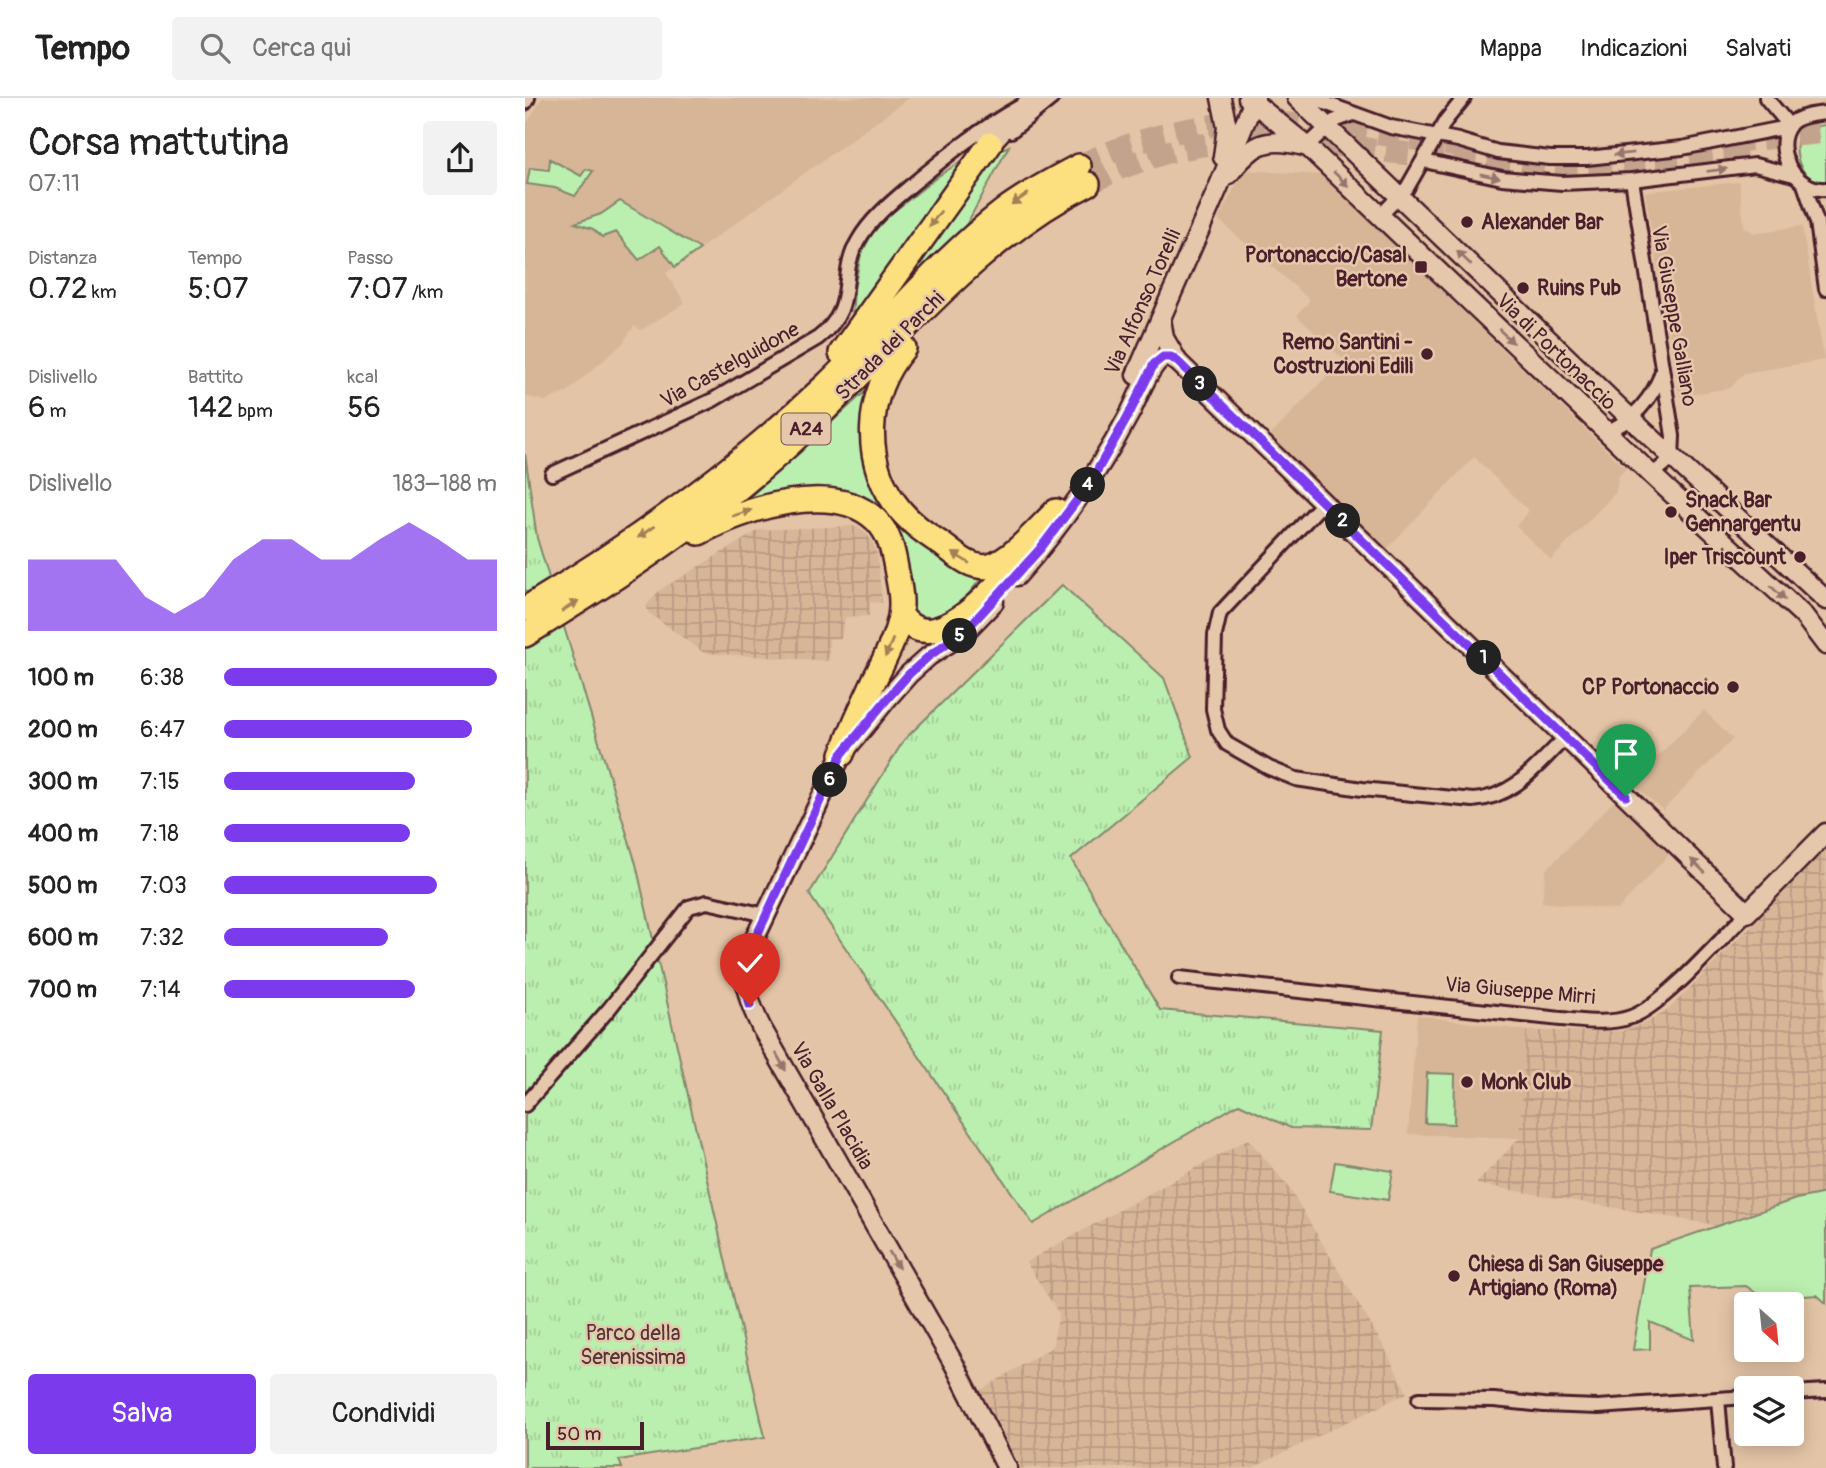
<!DOCTYPE html>
<html lang="it">
<head>
<meta charset="utf-8">
<style>
	:root { --surface:#fff; --page:#f2f2f2; --text:#222; --muted:#767676; --line:#e0e0e0; --accent:#7c3aed }
	body { margin:0; font-family:Pangolin,sans-serif; background:var(--page); color:var(--text); height:100vh; display:flex; flex-direction:column; font-size:26px; white-space:nowrap }
	* { box-sizing:border-box; margin:0 }
	p { font-size:23px; color:var(--muted) }
	.icon { flex:none; width:38px; height:38px; fill:none; stroke:currentColor; stroke-width:2; stroke-linecap:round; stroke-linejoin:round }
	.map { position:relative; flex:1; overflow:hidden }
	.details { display:flex; flex-direction:column; background:var(--surface); width:525px }
	.details>* { flex:none }
	.needle { width:46px; rotate:153deg }
	.tools { position:absolute; left:1209px; top:1194px; display:grid; gap:14px }
	.tools a { display:grid; place-items:center; width:70px; height:70px; border-radius:7px; background:var(--surface); box-shadow:0 4px 18px #0003; font-size:35px }
	.scale { position:absolute; left:21px; bottom:18px; width:98px; box-sizing:border-box; padding-left:7px; border:4px solid #4a1f2b; border-top:0; font-size:19px; line-height:24px; white-space:nowrap; color:#4a1f2b; -webkit-text-stroke:5px #e5c8ac; paint-order:stroke }
	.pin { position:absolute; display:grid; place-items:center; width:60px; height:60px; color:#fff; margin:-72px -30px; border-radius:50% 50% 50% 0; rotate:-45deg; box-shadow:0 0 7px #0007 }
	.pin .icon { rotate:45deg }
	.km { position:absolute; width:35px; height:35px; margin:-18px; border-radius:50%; background:#222; color:#fff; font-size:19px; line-height:35px; text-align:center }
	.round { display:grid; place-items:center; flex:none; width:74px; height:74px; border-radius:7px; background:var(--page) }
	.overview { display:flex; align-items:center; justify-content:space-between; height:119px; padding:0 28px }
	h1 { font-size:38px; font-weight:600; line-height:52px }
	.stats { display:grid; grid-template-columns:repeat(3,1fr); gap:10px; height:119px; padding:7px 28px }
	.stats div { display:grid; align-content:center }
	.stats b { font-size:30px; font-weight:600 }
	.stats small { font-size:19px; font-weight:400 }
	.stats p { font-size:19px }
	.chart { height:196px; padding:14px 28px }
	.chart p { display:flex; justify-content:space-between }
	.chart svg { width:100%; height:126px; margin-top:7px; fill:var(--accent); opacity:.7 }
	.button { display:flex; gap:14px; margin-top:auto; padding:14px 28px }
	.button a { flex:1; height:80px; border-radius:7px; background:var(--accent); color:#fff; font-size:28px; font-weight:600; line-height:80px; text-align:center }
	.button a+a { background:var(--page); color:var(--text) }
	ul { padding:0 28px; list-style:none; font-size:23px }
	li { display:grid; grid-template-columns:112px 84px 1fr; align-items:center; height:52px }
	li i { height:18px; border-radius:9px; background:var(--accent) }
	header { display:flex; align-items:center; gap:42px; box-sizing:border-box; height:98px; padding:0 35px; background:var(--surface); border-bottom:2px solid var(--line) }
	header strong { font-size:33px }
	nav { display:flex; gap:38px; margin-inline-start:auto; font-size:24px }
	.search { width:490px; height:63px; background:var(--page); display:flex; align-items:center; gap:18px; box-sizing:border-box; padding:0 24px; border-radius:7px; color:var(--muted); font-size:26px }
	main { display:flex; flex:1; min-height:0 }
	.map>svg:first-child { display:block }
	.built { fill:#d7b597 }
	.industrial { fill:url(#industrial-grid) }
	.green { fill:#bbefaf; stroke:#82876d; stroke-width:2 }
	.park { fill:url(#park-tufts); stroke:#82876d; stroke-width:2 }
	.lines { fill:none; stroke-linecap:round; stroke-linejoin:round }
	.motorway-tunnel { stroke:#c4a38d; stroke-width:23; stroke-dasharray:23 11; stroke-linecap:butt }
	.minor-casing { stroke:#4a1f2b; stroke-width:18 }
	.secondary-casing { stroke:#4a1f2b; stroke-width:23 }
	.motorway-casing { stroke:#4a1f2b; stroke-width:28 }
	.minor { stroke:#e5c8ac; stroke-width:12 }
	.secondary { stroke:#e5c8ac; stroke-width:18 }
	.motorway { stroke:#fce080; stroke-width:23 }
	.oneway { fill:#98746c }
	.oneway2 { fill:#a38056 }
	.route-casing { stroke:#fff; stroke-width:14 }
	.route { stroke:#7c3aed; stroke-width:9 }
	.poi-dot { fill:#4a1f2b; stroke:#e5c8ac; stroke-width:2.5 }
	.labels { text-anchor:middle; dominant-baseline:central; stroke-width:5; stroke-linejoin:round; paint-order:stroke }
	.shield { fill:#e5c8ac; stroke:#785252; stroke-width:2 }
	.shield-label { font-size:19px; font-weight:bold; fill:#4a1f2b }
	.poi-label { font-size:21px; font-weight:bold; fill:#4a1f2b; stroke:#e5c8ac; text-anchor:start }
	.street-label { font-size:21px; fill:#4a1f2b; stroke:#e5c8ac }
	.park-label { font-size:21px; fill:#553438; stroke:#e5c8ac }
</style>
</head>
<body>
<header>
<strong>Tempo</strong>
<div class="search"><svg class="icon" aria-label="search" viewBox="0 0 24 24"><circle cx="10" cy="10" r="6"/><path d="M15 15l6 6"/></svg>Cerca qui</div>
<nav><a>Mappa</a><a>Indicazioni</a><a>Salvati</a></nav>
</header>
<main>
<section class="details">
<div class="overview"><div><h1>Corsa mattutina</h1><p>07:11</p></div><a class="round"><svg class="icon" aria-label="share" viewBox="0 0 24 24"><path d="M12 15V3M7 8l5-5 5 5M5 13v7h14v-7"/></svg></a></div>
<div class="stats">
<div><p>Distanza</p><b>0.72<small> km</small></b></div>
<div><p>Tempo</p><b>5:07</b></div>
<div><p>Passo</p><b>7:07<small> /km</small></b></div>
</div>
<div class="stats">
<div><p>Dislivello</p><b>6<small> m</small></b></div>
<div><p>Battito</p><b>142<small> bpm</small></b></div>
<div><p>kcal</p><b>56</b></div>
</div>
<div class="chart"><p><span>Dislivello</span>183–188 m</p>
<svg viewBox="0 0 160 44" preserveAspectRatio="none"><path d="M0 44V19L10 19L20 19L30 19L40 32L50 38L60 32L70 19L80 12L90 12L100 19L110 19L120 12L130 6L140 12L150 19L160 19V44z"/></svg>
</div>
<ul>
<li><b>100 m</b>6:38<i style="width:100%"></i></li>
<li><b>200 m</b>6:47<i style="width:91%"></i></li>
<li><b>300 m</b>7:15<i style="width:70%"></i></li>
<li><b>400 m</b>7:18<i style="width:68%"></i></li>
<li><b>500 m</b>7:03<i style="width:78%"></i></li>
<li><b>600 m</b>7:32<i style="width:60%"></i></li>
<li><b>700 m</b>7:14<i style="width:70%"></i></li>
</ul>
<div class="button"><a>Salva</a><a>Condividi</a></div>
</section>
<div class="map">
<svg width="1301" height="1370" viewBox="0 0 1301 1370">
	<defs>
		<pattern id="industrial-grid" width="8" height="8" patternUnits="userSpaceOnUse" patternTransform="scale(1.75)"><rect width="8" height="8" fill="#d7b597"/><path d="M0 4h8M4 0v8" fill="none" stroke="#ba9b82"/></pattern>
		<pattern id="park-tufts" width="24" height="20" patternUnits="userSpaceOnUse" patternTransform="scale(1.75)"><rect width="24" height="20" fill="#bbefaf"/><path d="M3 7l-1-3M5 7V3M7 7l1-3M15 17l-1-3M17 17v-4M19 17l1-3" fill="none" stroke="#a2cc97"/></pattern>
	</defs>
	<rect width="100%" height="100%" fill="#e3c4a6"/>
	<filter id="ink" filterUnits="userSpaceOnUse"><feTurbulence type="fractalNoise" baseFrequency=".0143" numOctaves="2"/><feDisplacementMap in="SourceGraphic" scale="14" xChannelSelector="R" yChannelSelector="G"/><feConvolveMatrix kernelMatrix="1 2 1 2 8 2 1 2 1" color-interpolation-filters="sRGB"/></filter>
	<g filter="url(#ink)">
		<!-- built -->
		<g class="built">
			<polygon points="17,0 384,0 141,175 160,205 116,232 109,228 97,246 42,294 20,303 0,298 0,29"/>
			<polygon points="719,72 797,77 1101,371 1093,379 1091,394 1026,462 991,428 1004,413 949,359 858,455 745,338 818,261 772,218 785,202 693,121"/>
			<polygon points="1214,84 1219,128 1228,135 1277,128 1299,262 1219,275 1205,290 1155,298 1120,94"/>
			<polygon points="1179,612 1208,641 1138,712 1106,685"/>
			<polygon points="1090,702 1146,754 1092,812 1017,804 1021,772"/>
			<polygon points="892,917 1001,933 994,1040 883,1036"/>
		</g>
		<!-- industrial -->
		<g class="industrial">
			<polygon points="328,428 337,431 346,442 352,455 357,505 345,504 344,518 320,519 316,540 304,541 304,563 179,555 124,515 121,508 135,492 234,432"/>
			<polygon points="1301,752 1301,1095 1271,1101 1190,1127 951,1086 994,1040 1001,933 1096,933 1121,925 1144,911"/>
			<polygon points="723,1041 763,1088 858,1247 882,1295 727,1370 496,1370 456,1292 527,1249 534,1216 501,1164"/>
		</g>
		<!-- green -->
		<g class="green">
			<path d="M1301,27V83C1275,87 1265,51 1276,33L1284,29Z"/>
			<polygon points="484,48 439,131 365,201 468,55"/>
			<polygon points="449,55 327,222 329,191 336,156 352,127 412,79"/>
			<polygon points="25,61 56,78 61,71 68,73 50,98 30,90 2,86 5,70 24,72"/>
			<polygon points="95,103 175,151 150,169 135,148 114,162 91,134 77,139 68,131 50,125 76,116"/>
			<path d="M344,290L341,366L457,479C437,504 423,528 387,516L353,413L218,405Z"/>
			<polygon points="902,975 930,976 929,1026 900,1025"/>
			<polygon points="810,1064 868,1073 863,1102 805,1093"/>
			<polygon points="1301,1095 1301,1205 1292,1197 1239,1201 1221,1188 1165,1190 1169,1242 1125,1224 1125,1251 1108,1252 1125,1151 1271,1101"/>
		</g>
		<!-- park -->
		<g class="park">
			<polygon points="0,356 12,440 111,766 240,1339 94,1362 97,1370 0,1370"/>
			<polygon points="537,487 639,580 668,659 546,761 635,912 858,932 846,1032 766,1030 714,1006 508,1126 284,796 379,642"/>
		</g>
		<g class="lines">
			<!-- motorway-tunnel -->
			<g class="motorway-tunnel">
				<polyline points="1203,44 1301,34"/>
				<path d="M554,68C606,43 666,26 724,25C793,24 864,38 932,47"/>
				<polyline points="563,86 592,71 642,54 677,47 716,42 771,43 1052,75 1228,55"/>
			</g>
			<!-- minor casing -->
			<g class="minor-casing">
				<g id="minor">
					<polyline points="786,0 866,29 933,42 973,54 1025,60 1062,60 1157,50 1263,29"/>
					<polyline points="1241,0 1264,27"/>
					<polyline points="0,5 3,0"/>
					<path d="M1301,15C1291,16 1271,18 1265,27C1246,51 1271,94 1301,91"/>
					<polyline points="486,33 527,0"/>
					<polyline points="782,48 809,23 828,16"/>
					<polyline points="899,63 977,80 1037,85 1107,82 1230,67 1269,77"/>
					<polyline points="1107,82 1148,338 1147,360 1127,377"/>
					<polyline points="1279,86 1292,124 1301,191"/>
					<polyline points="855,118 882,90 921,22 939,0"/>
					<path d="M1080,333C1106,327 1130,297 1137,273"/>
					<path d="M27,376L188,302L293,240C334,208 312,179 333,143C346,120 369,102 389,85C423,57 456,30 494,9"/>
					<path d="M799,404L695,515L690,537L688,611L693,632L702,646L744,670L771,681L837,691L948,702C990,699 1012,667 1041,639"/>
					<polyline points="1226,468 1244,449"/>
					<path d="M654,880L1036,921C1059,923 1083,927 1106,919C1139,907 1195,842 1222,815"/>
					<polyline points="0,1007 84,911 164,809 182,804 241,817"/>
					<polyline points="1267,1295 1301,1293"/>
					<polyline points="894,1301 969,1302 1019,1307 1073,1309 1222,1299"/>
					<polyline points="1193,1301 1199,1370"/>
				</g>
			</g>
			<!-- secondary casing -->
			<g class="secondary-casing">
				<g id="secondary">
					<polyline points="696,0 702,29 698,59"/>
					<polyline points="723,0 782,48 1127,377 1279,518 1301,547"/>
					<polyline points="772,0 1104,319 1301,502"/>
					<polyline points="465,46 507,0"/>
					<path d="M704,76C728,46 740,38 779,48"/>
					<polyline points="636,221 639,240 653,264 1222,815 1301,735"/>
					<polyline points="611,277 693,90 730,0"/>
					<path d="M492,478C536,428 574,374 605,315C613,300 625,263 641,258L653,264"/>
					<path d="M469,504L438,536L404,558L384,576L362,601L317,656L229,842C215,878 220,896 236,929L429,1266L482,1370"/>
				</g>
			</g>
			<!-- motorway casing -->
			<g class="motorway-casing">
				<g id="motorway">
					<path d="M379,250C339,297 336,365 376,413C388,427 403,437 418,447C431,457 447,472 465,468C487,462 514,429 531,413"/>
					<polyline points="316,255 465,46"/>
					<path d="M174,435C217,411 309,381 351,422C364,435 368,452 371,470C374,486 378,502 375,518C371,542 357,565 347,587C336,610 326,633 317,656"/>
					<path d="M0,511C108,446 210,373 302,286C361,230 412,164 477,114C501,96 527,82 554,68"/>
					<path d="M376,517C408,566 474,485 496,460"/>
					<path d="M0,537C94,479 186,419 267,344C363,255 444,146 563,86"/>
				</g>
			</g>
			<!-- minor -->
			<use href="#minor" class="minor"/>
			<!-- secondary -->
			<use href="#secondary" class="secondary"/>
			<!-- motorway -->
			<use href="#motorway" class="motorway"/>
		</g>
		<!-- one-way arrows -->
		<defs><path id="oneway-solid" d="M-6-.8H1V-3.2L6.5 0L1 3.2V.8H-6Z" transform="scale(1.75)"/></defs>
		<g class="oneway">
			<use href="#oneway-solid" transform="translate(1099 56) rotate(174)"/>
			<use href="#oneway-solid" transform="translate(1192 72) rotate(-7)"/>
			<use href="#oneway-solid" transform="translate(965 78) rotate(11)"/>
			<use href="#oneway-solid" transform="translate(816 81) rotate(44)"/>
			<use href="#oneway-solid" transform="translate(939 160) rotate(-136)"/>
			<use href="#oneway-solid" transform="translate(981 238) rotate(44)"/>
			<use href="#oneway-solid" transform="translate(1253 495) rotate(44)"/>
			<use href="#oneway-solid" transform="translate(1173 768) rotate(-136)"/>
			<use href="#oneway-solid" transform="translate(256 964) rotate(61)"/>
			<use href="#oneway-solid" transform="translate(369 1162) rotate(60)"/>
		</g>
		<g class="oneway2">
			<use href="#oneway-solid" transform="translate(495 101) rotate(146)"/>
			<use href="#oneway-solid" transform="translate(410 121) rotate(126)"/>
			<use href="#oneway-solid" transform="translate(217 415) rotate(-18)"/>
			<use href="#oneway-solid" transform="translate(121 434) rotate(145)"/>
			<use href="#oneway-solid" transform="translate(436 460) rotate(-148)"/>
			<use href="#oneway-solid" transform="translate(45 508) rotate(-32)"/>
			<use href="#oneway-solid" transform="translate(364 550) rotate(113)"/>
		</g>
	</g>
	<g class="lines" filter="url(#ink)">
		<!-- route casing -->
		<g class="route-casing">
			<polyline id="route" points="225,907 220,883 225,852 317,656 362,601 384,576 404,558 442,531 515,451 565,385 602,320 629,266 638,259 646,259 653,264 1101,698"/>
		</g>
		<!-- route -->
		<use href="#route" class="route"/>
	</g>
	<!-- markers -->
	<g class="poi-dot">
		<circle cx="942" cy="124" r="7"/>
		<rect x="889" y="162" width="14" height="14" rx="3.5"/>
		<circle cx="998" cy="190" r="7"/>
		<circle cx="902" cy="256" r="7"/>
		<circle cx="1146" cy="414" r="7"/>
		<circle cx="1275" cy="459" r="7"/>
		<circle cx="1208" cy="589" r="7"/>
		<circle cx="942" cy="984" r="7"/>
		<circle cx="929" cy="1178" r="7"/>
	</g>
	<g class="labels">
		<!-- shield labels -->
		<rect class="shield" x="256.5" y="315.5" width="49" height="31" rx="5"/>
		<g class="shield-label">
			<text x="281" y="331">A24</text>
		</g>
		<!-- poi labels -->
		<g class="poi-label">
			<text x="956" y="124">Alexander Bar</text>
			<text x="882" y="157" text-anchor="end">Portonaccio/Casal<tspan x="882" dy="24">Bertone</tspan></text>
			<text x="1012" y="190">Ruins Pub</text>
			<text x="888" y="244" text-anchor="end">Remo Santini -<tspan x="888" dy="24">Costruzioni Edili</tspan></text>
			<text x="1160" y="402">Snack Bar<tspan x="1160" dy="24">Gennargentu</tspan></text>
			<text x="1261" y="459" text-anchor="end">Iper Triscount</text>
			<text x="1194" y="589" text-anchor="end">CP Portonaccio</text>
			<text x="956" y="984">Monk Club</text>
			<text x="943" y="1166">Chiesa di San Giuseppe<tspan x="943" dy="24">Artigiano (Roma)</tspan></text>
		</g>
		<!-- street labels -->
		<g class="street-label">
			<text transform="translate(618 204) rotate(-66)">Via Alfonso Torelli</text>
			<text transform="translate(1149 218) rotate(80)">Via Giuseppe Galliano</text>
			<text transform="translate(365 248) rotate(-45)">Strada dei Parchi</text>
			<text transform="translate(1031 254) rotate(44)">Via di Portonaccio</text>
			<text transform="translate(205 267) rotate(-29)">Via Castelguidone</text>
			<text transform="translate(995 893) rotate(5)">Via Giuseppe Mirri</text>
			<text transform="translate(307 1008) rotate(60)">Via Galla Placidia</text>
		</g>
		<!-- park labels -->
		<g class="park-label">
			<text x="108" y="1235">Parco della<tspan x="108" dy="24">Serenissima</tspan></text>
		</g>
	</g>
</svg>
<div class="tools">
<a><svg class="needle" viewBox="-14 -14 28 28"><path d="M0-13l5 13h-10z" fill="#e53935"/><path d="M0 13l5-13h-10z" fill="#767676"/></svg></a>
<a><svg class="icon" aria-label="layers" viewBox="0 0 24 24"><path d="M12 4l9 5-9 5-9-5zM3 14l9 5 9-5"/></svg></a>
</div>
<div class="scale">50 m</div>
<div class="pin" style="left:1101px;top:698px;background:#1e9e55"><svg class="icon" aria-label="arrive" viewBox="0 0 24 24"><path d="M6 21V4h12l-3 4 3 4H6"/></svg></div>
<div class="pin" style="left:225px;top:907px;background:#d93025"><svg class="icon" aria-label="check" viewBox="0 0 24 24"><path d="M5 12l5 5 9-10"/></svg></div>
<b class="km" style="left:959px;top:560px">1</b>
<b class="km" style="left:818px;top:423px">2</b>
<b class="km" style="left:675px;top:286px">3</b>
<b class="km" style="left:563px;top:387px">4</b>
<b class="km" style="left:435px;top:538px">5</b>
<b class="km" style="left:305px;top:682px">6</b>
</div>
</main>
</body>
</html>
